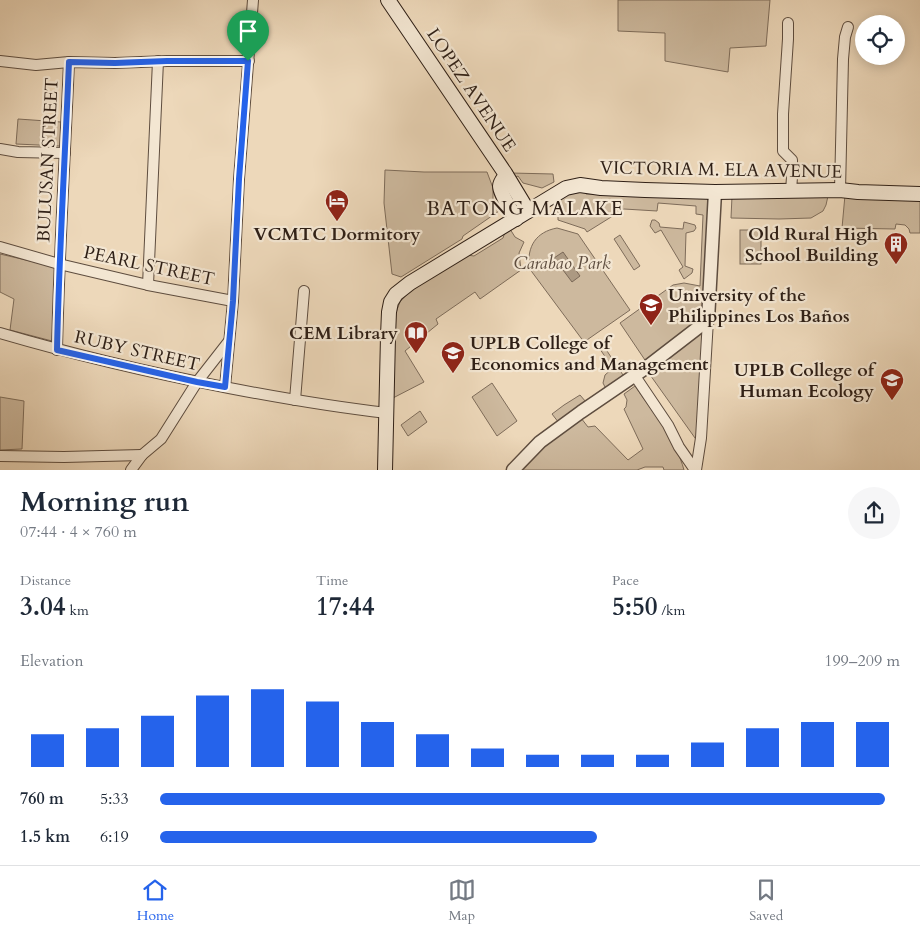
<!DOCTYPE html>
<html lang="en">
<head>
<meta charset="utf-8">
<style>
	:root { --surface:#fff; --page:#f6f6f7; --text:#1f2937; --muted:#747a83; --line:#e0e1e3; --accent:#2563eb }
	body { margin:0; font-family:Cardo,serif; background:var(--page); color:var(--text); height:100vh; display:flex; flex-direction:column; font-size:19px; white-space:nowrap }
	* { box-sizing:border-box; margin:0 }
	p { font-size:16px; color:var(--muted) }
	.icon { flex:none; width:28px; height:28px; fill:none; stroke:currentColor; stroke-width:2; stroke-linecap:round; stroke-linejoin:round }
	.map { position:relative; height:470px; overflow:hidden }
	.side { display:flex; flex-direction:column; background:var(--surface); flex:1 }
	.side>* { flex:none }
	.tools { position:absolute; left:855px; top:15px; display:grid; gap:10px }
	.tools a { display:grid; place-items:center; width:50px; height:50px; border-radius:50%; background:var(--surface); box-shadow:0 2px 12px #0003; font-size:25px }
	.pin { position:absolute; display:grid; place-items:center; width:42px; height:42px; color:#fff; margin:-51px -21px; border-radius:50% 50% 50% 0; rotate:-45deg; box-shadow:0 0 5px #0007 }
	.pin .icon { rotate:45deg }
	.round { display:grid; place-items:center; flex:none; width:52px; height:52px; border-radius:26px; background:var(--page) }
	.overview { display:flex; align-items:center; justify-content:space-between; height:85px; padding:0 20px }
	h1 { font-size:28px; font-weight:800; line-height:38px }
	.figures { display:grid; grid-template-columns:repeat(3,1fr); gap:8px; height:85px; padding:5px 20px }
	.figures div { display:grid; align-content:center }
	.figures b { font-size:25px; font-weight:800 }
	.figures small { font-size:14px; font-weight:400 }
	.figures p { font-size:14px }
	.chart { height:140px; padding:10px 20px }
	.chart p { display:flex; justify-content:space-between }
	.chart svg { width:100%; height:90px; margin-top:5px; stroke:var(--accent); stroke-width:6 }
	ul { padding:0 20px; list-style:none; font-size:16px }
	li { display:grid; grid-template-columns:80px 60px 1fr; align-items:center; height:38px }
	li i { height:12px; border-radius:6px; background:var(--accent) }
	.menu { display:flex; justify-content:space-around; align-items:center; height:70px; border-top:1px solid var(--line); background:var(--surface); font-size:14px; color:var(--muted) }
	.menu a { display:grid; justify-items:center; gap:2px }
	.menu .current { color:var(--accent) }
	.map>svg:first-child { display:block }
	.green { fill:#cdb99e; stroke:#7e6c5a }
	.water { fill:#ac9982; stroke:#7a6857 }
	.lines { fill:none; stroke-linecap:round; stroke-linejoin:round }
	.minor-casing { stroke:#5e4d3f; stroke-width:12 }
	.tertiary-casing { stroke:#5e4d3f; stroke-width:15 }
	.secondary-casing { stroke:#2e1f16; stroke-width:16 }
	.minor { stroke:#f3e6d2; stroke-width:10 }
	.tertiary { stroke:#f3e6d2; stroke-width:12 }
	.secondary { stroke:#f3e6d2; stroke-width:14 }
	.route-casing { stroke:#fff; stroke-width:10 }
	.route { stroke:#2563eb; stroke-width:6 }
	.labels { text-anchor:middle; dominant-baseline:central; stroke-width:4.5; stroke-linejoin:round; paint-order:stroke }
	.street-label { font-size:18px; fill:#2e1f16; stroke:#f3e6d2 }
	.poi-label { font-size:18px; font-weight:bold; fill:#2e1f16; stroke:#f3e6d2; text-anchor:end }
	.park-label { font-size:18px; font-style:italic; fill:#5e4d3f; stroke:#f3e6d2 }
	.quarter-label { font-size:20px; letter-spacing:1px; fill:#2e1f16; stroke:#f3e6d2 }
</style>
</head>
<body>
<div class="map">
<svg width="920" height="470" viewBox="0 0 920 470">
	<rect width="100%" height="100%" fill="#edd8ba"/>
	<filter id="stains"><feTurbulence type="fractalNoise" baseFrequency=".004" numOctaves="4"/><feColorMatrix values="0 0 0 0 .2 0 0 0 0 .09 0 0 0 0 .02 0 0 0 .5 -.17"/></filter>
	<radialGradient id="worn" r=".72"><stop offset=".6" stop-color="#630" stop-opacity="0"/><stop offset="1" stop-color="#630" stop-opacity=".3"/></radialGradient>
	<!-- green -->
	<g class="green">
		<polygon points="618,0 770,0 766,46 730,48 728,72 665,61 665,33 618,31"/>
		<polygon points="18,119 61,122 60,146 16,144"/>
		<polygon points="385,170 424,172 487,172 493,188 493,201 499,211 463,236 462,239 401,277 392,274 384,203"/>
		<polygon points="511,173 553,174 554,182 542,188 523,183 518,176 514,178"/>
		<polygon points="583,191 586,194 712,194 700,445 648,372 647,363 620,323 673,285 684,283 700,286 703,215 696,214 696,206 658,203 657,211 624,209 587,232 585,229 558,220 558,212 553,204 570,193"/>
		<polygon points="845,195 877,199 920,201 920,233 910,233 909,229 905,225 896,224 895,229 842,228"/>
		<polygon points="732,196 828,196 826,205 823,211 811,218 779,219 731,218"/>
		<polygon points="652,220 655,220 659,223 660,227 683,229 684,222 695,225 696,228 694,231 686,233 685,266 693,269 692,273 684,279 679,270 683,267 661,230 655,233 650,226"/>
		<path d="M557,228L578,234L630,310L584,342L529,268C527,246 536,232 557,228Z"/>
		<polygon points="510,229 515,237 524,242 519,253 521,270 480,299 475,292 436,319 438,324 405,351 424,382 391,399 395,315 400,302 409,292 467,255 474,256 503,238 505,232"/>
		<rect x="740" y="230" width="21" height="34"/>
		<polygon points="620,235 640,266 634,270 614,239"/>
		<polygon points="0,254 56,267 52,341 10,330 14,299 0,292"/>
		<polygon points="599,339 625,378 559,423 552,414 564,405 580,395 586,402 606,389 603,383 605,375 613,368 595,342"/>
		<polygon points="492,383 517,421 497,436 472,397"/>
		<path d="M635,386C652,411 676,440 684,470H664L663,467H645L637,470H519L551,441L581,418L588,427L595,426L628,460L643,449L624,409L626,407L627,400L624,394Z"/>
		<polygon points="0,397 24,401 22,449 0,450"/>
		<polygon points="420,411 427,422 408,436 401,425"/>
	</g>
	<!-- water -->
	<polygon class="water" points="563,252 580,276 572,282 554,258"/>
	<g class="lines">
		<!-- minor casing -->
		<g class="minor-casing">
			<g id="minor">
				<polyline points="788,23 788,39 783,114 783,151 792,160 792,177 791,191"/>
				<polyline points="0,61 36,65 69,62 115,63 167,61 249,61"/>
				<polyline points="0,149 18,152 65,153"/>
				<polyline points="840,190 843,59 845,37 848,27"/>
				<polyline points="0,247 59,264 148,285 233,301"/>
				<polyline points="148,285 158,61"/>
				<path d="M0,333C75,355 152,373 229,388C281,398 334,407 387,413"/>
				<path d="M57,350C59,254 65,158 69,62"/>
				<polyline points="635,376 668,425 679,447 695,470"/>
				<polyline points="225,387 233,301 239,179 253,0"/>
				<polyline points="295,400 304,291"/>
				<polyline points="0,456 64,457 142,455"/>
				<polyline points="131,470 142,455 161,439 197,382 229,341"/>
				<polyline points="696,470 701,438 708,320"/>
			</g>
		</g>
		<!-- tertiary casing -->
		<g class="tertiary-casing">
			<polyline id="tertiary" points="513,470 540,442 581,412 647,367 708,320 715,192"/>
		</g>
		<!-- secondary casing -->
		<g class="secondary-casing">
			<g id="secondary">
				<polyline points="388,0 505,173 528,211"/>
				<path d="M506,175C504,178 500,182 500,186C500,194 512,211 516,219"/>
				<polyline points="385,470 388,336 389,312 391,302 396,294 410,283 566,188 580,185 601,188 645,190 715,192 840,190 858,192 920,194"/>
			</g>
		</g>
		<!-- minor -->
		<use href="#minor" class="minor"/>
		<!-- tertiary -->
		<use href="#tertiary" class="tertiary"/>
		<!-- secondary -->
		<use href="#secondary" class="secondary"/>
	</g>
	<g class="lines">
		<!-- route casing -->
		<g class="route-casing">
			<path id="route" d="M167,61H248L239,179L233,301L225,387L197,382L57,350C59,254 65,158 69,62L115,63Z"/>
		</g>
		<!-- route -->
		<use href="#route" class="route"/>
	</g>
	<!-- icons -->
	<defs>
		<g id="hotel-pin" transform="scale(1.25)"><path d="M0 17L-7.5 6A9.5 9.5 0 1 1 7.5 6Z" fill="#8f2418" stroke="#f3e6d2"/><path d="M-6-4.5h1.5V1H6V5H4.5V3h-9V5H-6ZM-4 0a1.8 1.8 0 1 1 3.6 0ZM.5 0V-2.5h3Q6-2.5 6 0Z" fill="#fff"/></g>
		<g id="building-pin" transform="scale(1.25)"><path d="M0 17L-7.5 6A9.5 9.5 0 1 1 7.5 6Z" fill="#8f2418" stroke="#f3e6d2"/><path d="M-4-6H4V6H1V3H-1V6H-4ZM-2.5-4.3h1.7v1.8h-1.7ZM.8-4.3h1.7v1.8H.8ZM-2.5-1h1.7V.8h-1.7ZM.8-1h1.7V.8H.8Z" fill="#fff"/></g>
		<g id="university-pin" transform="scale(1.25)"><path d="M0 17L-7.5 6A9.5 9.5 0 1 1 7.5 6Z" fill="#8f2418" stroke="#f3e6d2"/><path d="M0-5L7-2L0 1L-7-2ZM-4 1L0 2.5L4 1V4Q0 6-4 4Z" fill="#fff"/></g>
		<g id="library-pin" transform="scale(1.25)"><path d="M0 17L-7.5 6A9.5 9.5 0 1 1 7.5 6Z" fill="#8f2418" stroke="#f3e6d2"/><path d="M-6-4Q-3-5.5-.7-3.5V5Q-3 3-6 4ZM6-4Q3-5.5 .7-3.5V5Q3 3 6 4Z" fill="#fff"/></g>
	</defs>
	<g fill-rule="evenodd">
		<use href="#hotel-pin" x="337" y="201"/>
		<use href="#building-pin" x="896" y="244"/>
		<use href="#university-pin" x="651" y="305"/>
		<use href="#library-pin" x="416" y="333"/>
		<use href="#university-pin" x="453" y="353"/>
		<use href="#university-pin" x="892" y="380"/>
	</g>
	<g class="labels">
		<!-- street labels -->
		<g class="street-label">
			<text transform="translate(471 90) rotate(56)">LOPEZ AVENUE</text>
			<text transform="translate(48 160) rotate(-87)">BULUSAN STREET</text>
			<text transform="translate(721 170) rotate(1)">VICTORIA M. ELA AVENUE</text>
			<text transform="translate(149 266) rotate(12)">PEARL STREET</text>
			<text transform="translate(137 351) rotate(13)">RUBY STREET</text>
		</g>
		<!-- poi labels -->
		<g class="poi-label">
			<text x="337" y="234" text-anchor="middle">VCMTC Dormitory</text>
			<text x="878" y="234">Old Rural High<tspan x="878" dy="21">School Building</tspan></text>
			<text x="668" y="295" text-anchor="start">University of the<tspan x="668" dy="21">Philippines Los Baños</tspan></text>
			<text x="398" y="333">CEM Library</text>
			<text x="470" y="343" text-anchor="start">UPLB College of<tspan x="470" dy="21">Economics and Management</tspan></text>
			<text x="874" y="370">UPLB College of<tspan x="874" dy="21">Human Ecology</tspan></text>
		</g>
		<!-- park labels -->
		<g class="park-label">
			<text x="562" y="263">Carabao Park</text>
		</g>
		<!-- quarter labels -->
		<g class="quarter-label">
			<text x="525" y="208">BATONG MALAKE</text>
		</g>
	</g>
	<rect width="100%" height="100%" filter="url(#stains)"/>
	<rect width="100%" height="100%" fill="url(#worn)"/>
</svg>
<div class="tools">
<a><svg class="icon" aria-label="locate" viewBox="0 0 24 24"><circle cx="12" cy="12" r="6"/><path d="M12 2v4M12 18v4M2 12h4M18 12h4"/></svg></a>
</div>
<div class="pin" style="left:248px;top:61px;background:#1e9e55"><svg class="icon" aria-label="arrive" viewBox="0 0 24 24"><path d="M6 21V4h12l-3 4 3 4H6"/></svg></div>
</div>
<section class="side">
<div class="overview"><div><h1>Morning run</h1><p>07:44 · 4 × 760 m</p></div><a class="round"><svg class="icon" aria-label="share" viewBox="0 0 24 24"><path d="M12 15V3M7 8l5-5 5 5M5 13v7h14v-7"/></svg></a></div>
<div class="figures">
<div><p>Distance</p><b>3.04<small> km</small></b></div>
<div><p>Time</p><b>17:44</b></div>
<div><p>Pace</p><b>5:50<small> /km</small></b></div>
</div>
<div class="chart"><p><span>Elevation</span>199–209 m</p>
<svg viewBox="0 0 160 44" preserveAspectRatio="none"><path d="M5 44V28M15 44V25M25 44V19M35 44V9M45 44V6M55 44V12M65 44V22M75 44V28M85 44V35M95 44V38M105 44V38M115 44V38M125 44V32M135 44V25M145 44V22M155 44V22"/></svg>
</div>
<ul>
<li><b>760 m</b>5:33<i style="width:98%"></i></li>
<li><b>1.5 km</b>6:19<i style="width:59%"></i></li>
</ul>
</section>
<nav class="menu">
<a class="current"><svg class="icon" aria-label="home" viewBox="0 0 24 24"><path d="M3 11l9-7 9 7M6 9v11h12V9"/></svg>Home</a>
<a><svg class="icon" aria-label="map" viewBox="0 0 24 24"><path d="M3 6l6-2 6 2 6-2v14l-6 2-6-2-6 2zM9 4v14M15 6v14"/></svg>Map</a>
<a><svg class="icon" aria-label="saved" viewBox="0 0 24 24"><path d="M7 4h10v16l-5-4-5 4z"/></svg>Saved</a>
</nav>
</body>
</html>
